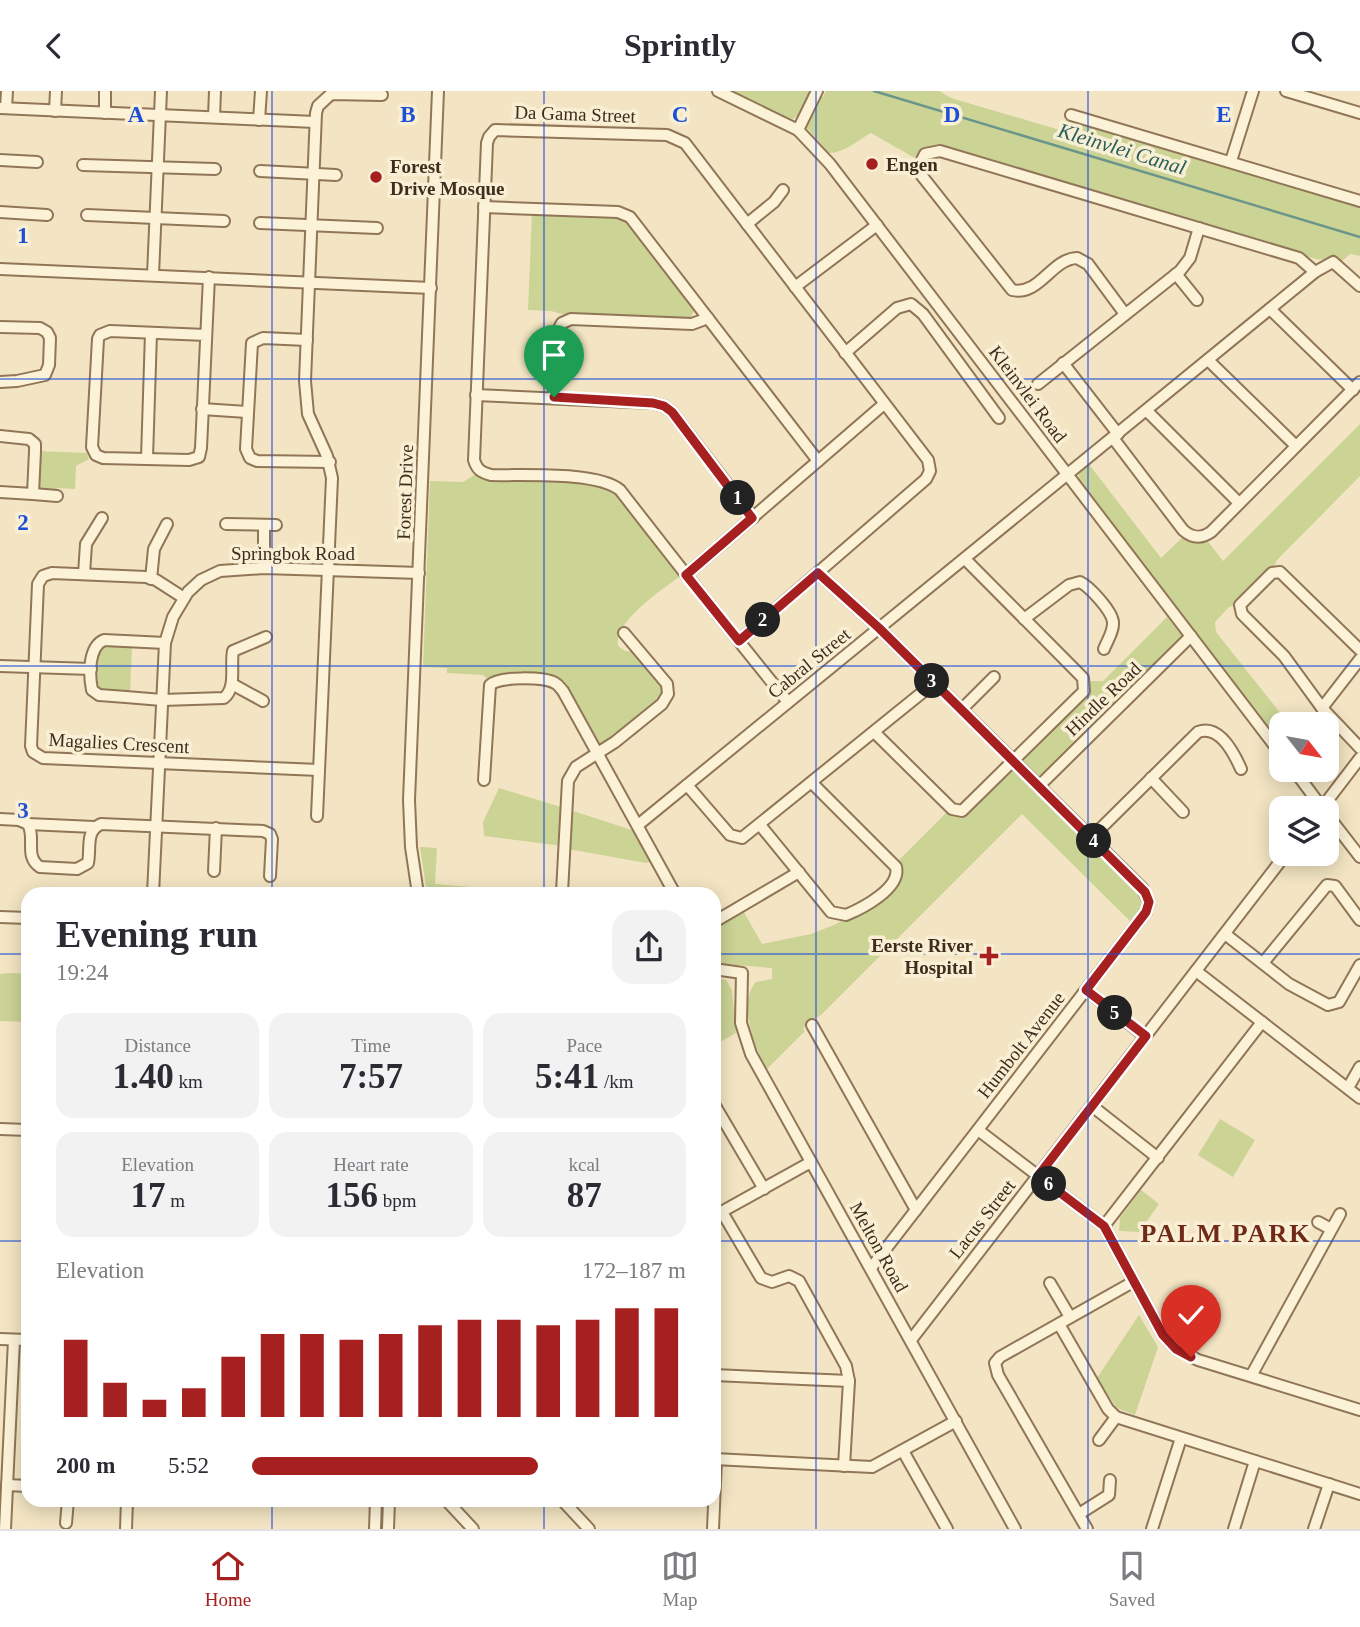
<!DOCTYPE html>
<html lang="en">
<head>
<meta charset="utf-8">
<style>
	:root { --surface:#fff; --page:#f2f2f3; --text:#2b2b33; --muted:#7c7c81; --line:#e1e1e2; --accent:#a62020 }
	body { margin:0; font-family:"Times New Roman",serif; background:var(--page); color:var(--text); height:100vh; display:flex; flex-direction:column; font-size:26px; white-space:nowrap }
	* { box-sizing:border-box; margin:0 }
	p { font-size:23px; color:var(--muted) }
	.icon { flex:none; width:38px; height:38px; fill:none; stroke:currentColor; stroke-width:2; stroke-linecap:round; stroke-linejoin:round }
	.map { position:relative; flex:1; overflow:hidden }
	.sheet { position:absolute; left:21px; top:796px; width:700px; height:620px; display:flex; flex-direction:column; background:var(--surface); border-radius:21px; box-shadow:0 4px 18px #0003 }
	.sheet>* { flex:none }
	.needle { width:46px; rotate:121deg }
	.fabs { position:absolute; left:1269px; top:621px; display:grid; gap:14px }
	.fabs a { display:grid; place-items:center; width:70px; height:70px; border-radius:14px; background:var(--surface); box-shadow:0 4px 18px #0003; font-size:35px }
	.pin { position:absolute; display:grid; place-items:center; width:60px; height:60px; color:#fff; margin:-72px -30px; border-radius:50% 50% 50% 0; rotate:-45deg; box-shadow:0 0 7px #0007 }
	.pin .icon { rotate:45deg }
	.km { position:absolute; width:35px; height:35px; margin:-18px; border-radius:50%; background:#222; color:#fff; font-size:19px; line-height:35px; text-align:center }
	.round { display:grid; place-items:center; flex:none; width:74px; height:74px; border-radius:21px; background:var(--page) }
	.overview { display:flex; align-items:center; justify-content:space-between; height:119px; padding:0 35px }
	h1 { font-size:38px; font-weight:700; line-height:52px }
	.stats { display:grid; grid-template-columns:repeat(3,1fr); gap:10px; height:119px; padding:7px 35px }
	.stats div { display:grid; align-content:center; border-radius:18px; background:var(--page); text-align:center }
	.stats b { font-size:35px; font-weight:700 }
	.stats small { font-size:19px; font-weight:400 }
	.stats p { font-size:19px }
	.chart { height:196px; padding:14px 35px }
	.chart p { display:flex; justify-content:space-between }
	.chart svg { width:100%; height:126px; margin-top:7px; stroke:var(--accent); stroke-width:6 }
	ul { padding:0 35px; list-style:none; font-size:23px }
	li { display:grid; grid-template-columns:112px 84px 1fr; align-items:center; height:52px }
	li i { height:18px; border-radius:9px; background:var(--accent) }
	header { display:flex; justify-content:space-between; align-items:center; height:91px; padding:0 35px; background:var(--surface); font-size:32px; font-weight:700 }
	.dock { display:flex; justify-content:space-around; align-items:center; height:98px; border-top:2px solid var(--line); background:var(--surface); font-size:19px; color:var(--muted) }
	.dock a { display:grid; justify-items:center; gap:4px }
	.dock .selected { color:var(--accent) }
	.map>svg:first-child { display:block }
	.green { fill:#cbd395 }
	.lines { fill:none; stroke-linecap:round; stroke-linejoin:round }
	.stream { stroke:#6b958b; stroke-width:2.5 }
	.minor-casing { stroke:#907657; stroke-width:14 }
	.minor { stroke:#fcf2d8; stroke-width:10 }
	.route-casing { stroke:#fff; stroke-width:14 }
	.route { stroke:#a62020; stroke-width:9 }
	.grid { fill:none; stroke:#1d4ed8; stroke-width:2; stroke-opacity:0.55 }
	.poi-dot { fill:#a62020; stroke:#f9efd4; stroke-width:2.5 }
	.labels { text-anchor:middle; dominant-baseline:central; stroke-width:7; stroke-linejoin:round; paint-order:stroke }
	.street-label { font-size:19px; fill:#3e2d1d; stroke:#f9efd4 }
	.poi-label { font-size:19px; font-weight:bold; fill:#3e2d1d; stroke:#f9efd4; text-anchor:start }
	.water-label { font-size:21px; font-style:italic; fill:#2b5f5c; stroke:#f9efd4 }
	.district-label { font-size:26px; font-weight:bold; letter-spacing:2px; fill:#702a17; stroke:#f9efd4 }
	.grid-label { font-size:23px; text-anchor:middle; font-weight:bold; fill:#1d4ed8; stroke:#f9efd4; stroke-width:7; stroke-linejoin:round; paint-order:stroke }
</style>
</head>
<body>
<header><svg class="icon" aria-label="back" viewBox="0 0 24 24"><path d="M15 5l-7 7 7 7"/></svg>Sprintly<svg class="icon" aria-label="search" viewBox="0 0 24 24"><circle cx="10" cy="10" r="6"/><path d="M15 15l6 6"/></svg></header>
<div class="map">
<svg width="1360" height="1438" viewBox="0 0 1360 1438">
	<rect width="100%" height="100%" fill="#f3e5c3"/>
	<!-- green -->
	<g class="green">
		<polygon points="732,0 812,0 799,24 790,30"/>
		<path d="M826,0H939L951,7L1060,39L1068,25L1360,113V165L1350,163L1342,170L1316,168L943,56C929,54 925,65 913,66L871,42C858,49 844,62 829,62L806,36L820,5L823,6Z"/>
		<polygon points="532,121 623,126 695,218 690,228 569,225 551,220 528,219"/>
		<path d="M1360,333V385L1277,469L1273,478L1236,514L1229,516L1215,531L1216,541L1289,633L1281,634V655L1079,391C1078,382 1081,378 1088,372L1161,467L1183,446L1196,451L1206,448L1223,470Z"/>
		<polygon points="38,360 87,362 89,368 76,375 75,398 57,397 56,403 38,401"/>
		<path d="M476,383L485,388L596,392L612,397L684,482C665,497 613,530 618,555L625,560L635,561L663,592L665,604L607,653H597L563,595L544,586L498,585L489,589L483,584L447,582V577L423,576L430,390L463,391Z"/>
		<polygon points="1167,526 1182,544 1179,550 1046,684 1034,685 1020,670 1022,667 1088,590 1103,590"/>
		<polygon points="100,553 132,554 130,604 102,602 94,594 95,561"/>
		<path d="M1010,678L1017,680L1141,801C1145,816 1141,821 1132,832L1022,723L820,925L810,929L803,938L805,940L767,978C755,957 737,912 756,891L772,888V877L714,872V834L742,818L762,853L811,843L834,834L878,810L896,772L949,719L951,721Z"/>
		<polygon points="499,697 564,717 562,755 484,745 483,731"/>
		<polygon points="570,719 638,741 653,770 646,772 568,758"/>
		<polygon points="420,756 437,757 435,793 555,803 427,803"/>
		<polygon points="12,882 28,883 28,931 0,930 0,883"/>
		<polygon points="714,886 726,889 732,899 736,942 720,951 714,949"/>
		<polygon points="1220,1028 1255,1049 1233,1086 1198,1064"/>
		<polygon points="1141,1099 1159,1113 1139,1141 1119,1140 1120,1127"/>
		<polygon points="1139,1224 1158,1256 1135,1324 1117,1317 1097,1287"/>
	</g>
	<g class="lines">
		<!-- stream -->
		<polyline class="stream" points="874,0 1360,146"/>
		<!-- minor casing -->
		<g class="minor-casing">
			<g id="minor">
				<polyline points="718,0 798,39 830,73 1281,663"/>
				<polyline points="1286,0 1360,22"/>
				<polyline points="0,17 315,31"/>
				<polyline points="6,17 7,0"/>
				<polyline points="55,20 56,0"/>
				<polyline points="105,22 105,0"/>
				<polyline points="1071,24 1360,110"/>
				<polyline points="214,26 215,0"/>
				<polyline points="259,29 261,0"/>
				<polyline points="798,39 817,0"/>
				<polyline points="0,69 37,71"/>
				<polyline points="1231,70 1253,0"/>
				<polyline points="83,74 215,78"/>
				<polyline points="260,80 336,84"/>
				<polyline points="484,116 618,121 630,126 818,370"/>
				<polyline points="0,121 47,124"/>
				<polyline points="87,124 224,130"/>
				<polyline points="260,132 377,137"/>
				<polyline points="747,133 774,111 783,99"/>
				<polyline points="0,178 431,197"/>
				<polyline points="1176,183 1197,209"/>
				<polyline points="153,184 161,0"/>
				<polyline points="795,196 877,134"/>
				<polyline points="1270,218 1353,299"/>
				<path d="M1125,223L1088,173L1077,167C1051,168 1040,205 1012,199L922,85L920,73L925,63L940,60L1299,167L1315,181"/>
				<polyline points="0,236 40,237 47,241 50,247 49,274 45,284 17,290 0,291"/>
				<polyline points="206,244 110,240 100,244 98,248 92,356 96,364 103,367 189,369 199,366 201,357 209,186"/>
				<polyline points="307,249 263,247 252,252 246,358 250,367 257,370 330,371"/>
				<polyline points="845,262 897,217 911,213 923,223 999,327"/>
				<polyline points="1208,269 1296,355"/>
				<polyline points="1063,272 1118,343"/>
				<polyline points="1038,293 1180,180 1190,167 1199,137"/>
				<polyline points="476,304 653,312 664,315 672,321 753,427"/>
				<polyline points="554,306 557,241 562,232 571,228 692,233 708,227"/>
				<polyline points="202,318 247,321"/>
				<polyline points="1147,320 1239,412"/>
				<polyline points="0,345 29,348 35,353 35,360 33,403 0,401"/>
				<path d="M1113,347L1183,439C1192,447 1201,448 1211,441L1360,291"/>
				<polyline points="147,367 151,242"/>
				<polyline points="33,403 57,405"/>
				<polyline points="226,433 276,434"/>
				<polyline points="264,434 264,477"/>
				<polyline points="818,482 879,537 1143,798 1149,811 1146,821 871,1177"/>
				<polyline points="84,483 86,453 102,427"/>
				<polyline points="686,484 884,313"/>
				<polyline points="151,488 154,458 167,433"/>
				<polyline points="184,507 156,489 146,486 52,482 43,485 38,493 31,655 33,661 43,667 319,679"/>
				<path d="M1024,528L1069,494L1080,491C1090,496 1112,520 1113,531C1114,540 1107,550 1104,558"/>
				<path d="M739,550L926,388L930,380L928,369L685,52L667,44L495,39L489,46L487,52L474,369C477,379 481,381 491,384C522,385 597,380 620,399C675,470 731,541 788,611"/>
				<path d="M165,552L104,549C88,556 89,584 92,599L99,604L126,606L162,609L224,607C237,596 230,575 233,560L266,546"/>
				<polyline points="1360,559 1280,481 1272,482 1240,514 1242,523 1284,565 1322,617 1360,657"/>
				<polyline points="0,575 91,578"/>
				<polyline points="232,593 263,610"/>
				<polyline points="1322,617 1360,568"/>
				<polyline points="962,618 994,586"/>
				<polyline points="875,642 952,718 962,720 1084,600 1083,587 965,468"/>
				<polyline points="1294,679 1323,718"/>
				<polyline points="1151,687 1183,721"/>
				<path d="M484,689L490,594C499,585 544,586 555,592C559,594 560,597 563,600L675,803"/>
				<polyline points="687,694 730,744 742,747 934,592"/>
				<polyline points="1039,695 1191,545"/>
				<polyline points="1321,718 1360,667"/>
				<polyline points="1326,722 1360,766"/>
				<polyline points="317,725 332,387 327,365 308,323 305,290 316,22 318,15 331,3 382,4"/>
				<path d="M0,728L19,729L28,733C36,747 24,766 40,776L77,778L88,772C91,757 85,740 101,733L263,740L270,743L272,748L270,785"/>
				<polyline points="28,733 94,736"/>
				<polyline points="638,734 1315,181 1333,171 1360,195"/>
				<path d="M760,734L831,821L846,824C863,817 901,797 896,776L812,692"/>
				<path d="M1091,747L1198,641C1219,633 1234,662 1241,678"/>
				<polyline points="214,780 216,737"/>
				<polyline points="562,801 568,690 576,676 615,651 662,613 668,603 667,593 624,542"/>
				<polyline points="153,803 165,552 173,526 188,501 201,489 220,480 264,477 419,482"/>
				<polyline points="418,803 411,756 409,709 438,0"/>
				<polyline points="0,826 28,827"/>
				<polyline points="714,831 799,781"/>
				<polyline points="1225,843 1289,893 1328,914 1339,911 1360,874"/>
				<polyline points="1263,872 1327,794 1335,795 1360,829"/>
				<polyline points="714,878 742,882 741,932 751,963 1015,1438"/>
				<polyline points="1196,880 1360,1007"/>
				<polyline points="1086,899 1145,945"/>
				<polyline points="812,934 916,1119"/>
				<polyline points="1348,997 1360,976"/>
				<polyline points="714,1013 764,1098"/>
				<polyline points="1092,1015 1158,1067"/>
				<polyline points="0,1038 28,1039"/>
				<polyline points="978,1039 1104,1135 1163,1244 1176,1258 1198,1269 1360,1319"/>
				<polyline points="722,1121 761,1187 772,1191 789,1185 799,1190 846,1275 849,1290 844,1375"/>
				<polyline points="714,1125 811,1071"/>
				<polyline points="1318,1131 1331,1138"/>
				<polyline points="1104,1135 1262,931"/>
				<polyline points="1050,1192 1070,1226"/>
				<polyline points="1059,1233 1108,1318 1116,1326 1360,1403"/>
				<polyline points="0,1248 28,1249"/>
				<polyline points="911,1249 1286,763"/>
				<polyline points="714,1284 849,1290"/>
				<polyline points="1251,1285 1340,1123"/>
				<polyline points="1099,1349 1116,1326"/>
				<polyline points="903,1360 947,1438"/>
				<polyline points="714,1368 872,1376 956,1330"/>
				<polyline points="7,1394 28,1395"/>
				<polyline points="446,1409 473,1438"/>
				<polyline points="562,1409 589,1438"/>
				<polyline points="1079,1423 1109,1404 1110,1389"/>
				<polyline points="66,1432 68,1409"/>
				<polyline points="5,1438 14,1249"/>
				<polyline points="126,1438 127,1409"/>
				<polyline points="375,1438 376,1409"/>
				<polyline points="388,1438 389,1409"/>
				<polyline points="713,1438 716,1368"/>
				<polyline points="1087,1438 998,1284 995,1272 1000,1266 1133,1191"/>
				<polyline points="1152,1438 1181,1347"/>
				<polyline points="1234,1438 1255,1370"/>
				<polyline points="1314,1438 1329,1393"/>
			</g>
		</g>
		<!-- minor -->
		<use href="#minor" class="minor"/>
	</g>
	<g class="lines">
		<!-- route casing -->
		<g class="route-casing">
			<polyline id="route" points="554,306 653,312 664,315 672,321 752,427 686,484 739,550 818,482 879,537 1145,801 1149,811 1146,821 1086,899 1146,945 1038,1085 1104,1135 1163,1244 1176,1258 1191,1266"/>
		</g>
		<!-- route -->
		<use href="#route" class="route"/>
	</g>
	<!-- grid -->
	<path class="grid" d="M272,0V803M544,0V803M816,0V1438M1088,0V1438M0,288H1360M0,575H1360M0,863H28M714,863H1360M0,1150H28M714,1150H1360M272,1409V1438M544,1409V1438"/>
	<!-- markers -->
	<g class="poi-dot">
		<circle cx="872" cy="73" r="7"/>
		<circle cx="376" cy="86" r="7"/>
		<path d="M985.5 854.5h7v7h7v7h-7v7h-7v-7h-7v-7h7z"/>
	</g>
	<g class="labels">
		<!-- street labels -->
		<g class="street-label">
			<text transform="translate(575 23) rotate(2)">Da Gama Street</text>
			<text transform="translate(1028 303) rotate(53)">Kleinvlei Road</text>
			<text transform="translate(405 401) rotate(-88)">Forest Drive</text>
			<text x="293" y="462">Springbok Road</text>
			<text transform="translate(809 572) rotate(-39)">Cabral Street</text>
			<text transform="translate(1103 608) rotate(-44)">Hindle Road</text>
			<text transform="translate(119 652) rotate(3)">Magalies Crescent</text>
			<text transform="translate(1021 954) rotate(-52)">Humbolt Avenue</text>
			<text transform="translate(982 1128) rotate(-52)">Lacus Street</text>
			<text transform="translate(879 1156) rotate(61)">Melton Road</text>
		</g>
		<!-- poi labels -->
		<g class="poi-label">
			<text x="886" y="73">Engen</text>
			<text x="390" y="75">Forest<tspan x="390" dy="22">Drive Mosque</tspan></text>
			<text x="973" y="854" text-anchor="end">Eerste River<tspan x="973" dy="22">Hospital</tspan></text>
		</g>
		<!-- water labels -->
		<g class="water-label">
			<text transform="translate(1122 58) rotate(17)">Kleinvlei Canal</text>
		</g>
		<!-- district labels -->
		<g class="district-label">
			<text x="1226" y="1142">PALM PARK</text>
		</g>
	</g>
	<g class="grid-label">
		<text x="136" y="31">A</text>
		<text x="408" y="31">B</text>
		<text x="680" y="31">C</text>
		<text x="952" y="31">D</text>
		<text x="1224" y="31">E</text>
		<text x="23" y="152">1</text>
		<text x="23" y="439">2</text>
		<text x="23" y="727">3</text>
	</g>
</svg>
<div class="fabs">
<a><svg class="needle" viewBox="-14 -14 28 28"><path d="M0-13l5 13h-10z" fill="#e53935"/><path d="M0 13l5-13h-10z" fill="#7c7c81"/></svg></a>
<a><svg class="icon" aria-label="layers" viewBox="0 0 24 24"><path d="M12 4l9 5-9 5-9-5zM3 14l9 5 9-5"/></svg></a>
</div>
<div class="pin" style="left:554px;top:306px;background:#1e9e55"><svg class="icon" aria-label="arrive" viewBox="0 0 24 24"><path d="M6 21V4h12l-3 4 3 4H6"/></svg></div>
<div class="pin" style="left:1191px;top:1266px;background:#d93025"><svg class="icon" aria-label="check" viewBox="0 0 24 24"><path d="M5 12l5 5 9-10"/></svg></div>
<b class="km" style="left:738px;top:407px">1</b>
<b class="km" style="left:763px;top:529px">2</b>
<b class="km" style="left:932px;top:590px">3</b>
<b class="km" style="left:1094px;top:750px">4</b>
<b class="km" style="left:1115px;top:922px">5</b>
<b class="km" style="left:1049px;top:1093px">6</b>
<section class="sheet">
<div class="overview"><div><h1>Evening run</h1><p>19:24</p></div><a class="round"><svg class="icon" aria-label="share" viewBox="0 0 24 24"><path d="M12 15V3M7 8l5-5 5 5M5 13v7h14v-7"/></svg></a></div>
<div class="stats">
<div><p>Distance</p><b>1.40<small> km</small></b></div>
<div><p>Time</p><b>7:57</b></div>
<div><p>Pace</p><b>5:41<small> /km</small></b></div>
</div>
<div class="stats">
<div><p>Elevation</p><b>17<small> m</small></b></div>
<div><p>Heart rate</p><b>156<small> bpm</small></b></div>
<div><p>kcal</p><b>87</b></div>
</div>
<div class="chart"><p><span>Elevation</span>172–187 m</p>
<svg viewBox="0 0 160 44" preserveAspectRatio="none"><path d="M5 44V17M15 44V32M25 44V38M35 44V34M45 44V23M55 44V15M65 44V15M75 44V17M85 44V15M95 44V12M105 44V10M115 44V10M125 44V12M135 44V10M145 44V6M155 44V6"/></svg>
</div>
<ul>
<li><b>200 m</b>5:52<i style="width:66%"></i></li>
</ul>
</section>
</div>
<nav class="dock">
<a class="selected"><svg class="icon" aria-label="home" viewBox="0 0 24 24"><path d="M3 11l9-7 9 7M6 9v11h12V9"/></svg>Home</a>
<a><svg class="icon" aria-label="map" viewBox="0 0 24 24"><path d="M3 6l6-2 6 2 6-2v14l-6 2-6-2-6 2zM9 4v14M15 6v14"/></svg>Map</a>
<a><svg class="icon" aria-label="saved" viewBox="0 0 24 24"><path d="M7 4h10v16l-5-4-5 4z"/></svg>Saved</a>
</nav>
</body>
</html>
